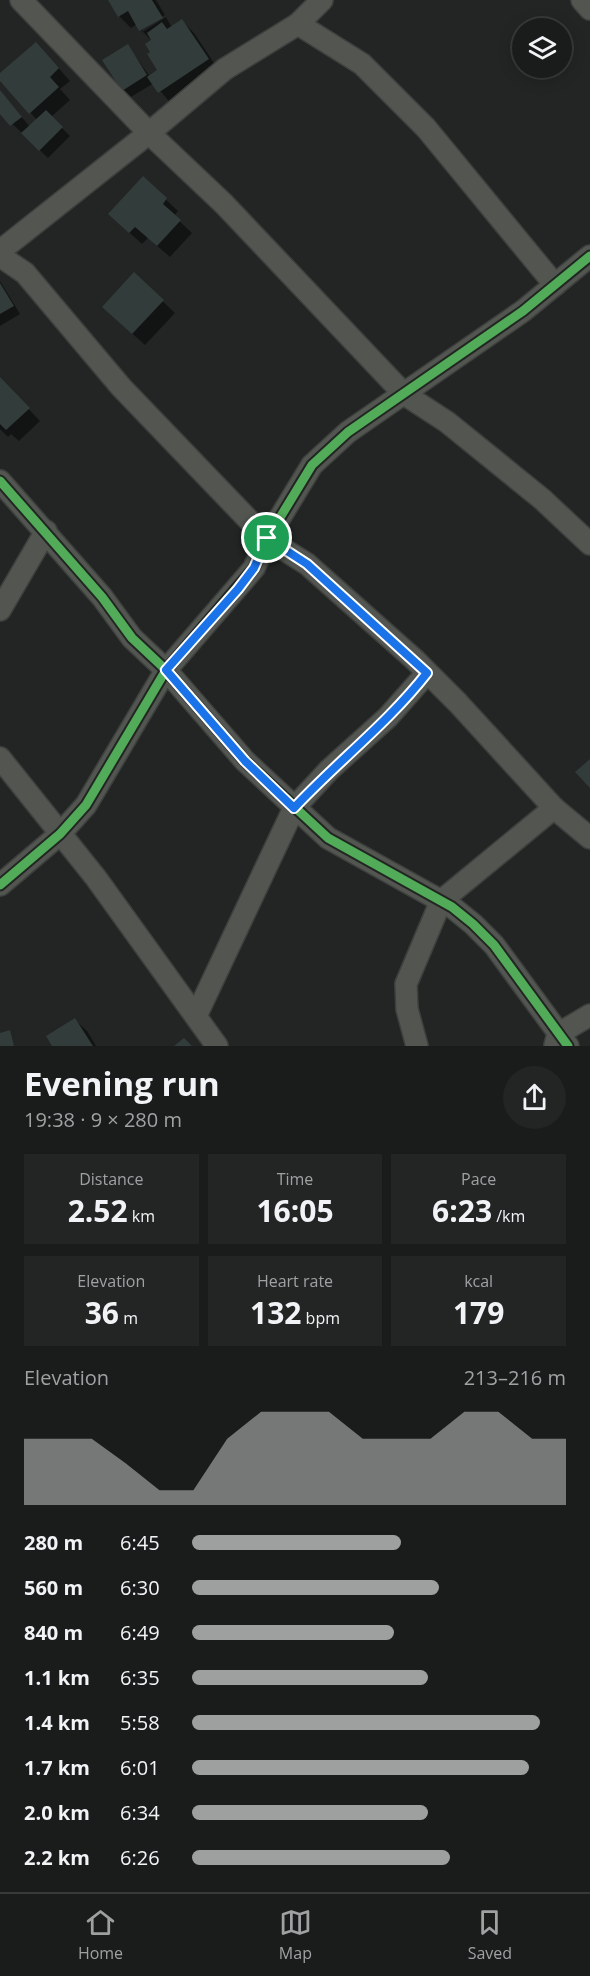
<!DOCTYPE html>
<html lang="en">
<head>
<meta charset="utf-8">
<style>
	:root { --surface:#1a1c1b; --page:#232524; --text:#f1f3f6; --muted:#9fa1a3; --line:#383a3a; --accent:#9ea09f }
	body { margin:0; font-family:"Open Sans",sans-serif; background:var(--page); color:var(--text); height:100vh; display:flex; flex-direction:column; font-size:22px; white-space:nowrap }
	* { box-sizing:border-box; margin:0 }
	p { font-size:20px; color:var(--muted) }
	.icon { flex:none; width:33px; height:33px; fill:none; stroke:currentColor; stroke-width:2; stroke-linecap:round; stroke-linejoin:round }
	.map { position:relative; height:1046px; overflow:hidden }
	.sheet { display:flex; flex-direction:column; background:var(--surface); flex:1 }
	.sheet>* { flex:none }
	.buttons { position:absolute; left:512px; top:18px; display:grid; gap:12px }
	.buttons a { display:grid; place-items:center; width:60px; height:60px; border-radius:50%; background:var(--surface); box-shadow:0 3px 15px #0003,0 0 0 2px var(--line); font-size:30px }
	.pin { position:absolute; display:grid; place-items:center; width:51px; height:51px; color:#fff; margin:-26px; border:3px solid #fff; border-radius:50%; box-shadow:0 2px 6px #0007 }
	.round { display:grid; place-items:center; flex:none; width:63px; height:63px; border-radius:32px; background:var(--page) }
	.summary { display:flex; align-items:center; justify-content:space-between; height:102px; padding:0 24px }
	h1 { font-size:33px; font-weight:700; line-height:45px }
	.metrics { display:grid; grid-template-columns:repeat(3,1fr); gap:9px; height:102px; padding:6px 24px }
	.metrics div { display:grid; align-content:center; border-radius:0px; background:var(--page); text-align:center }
	.metrics b { font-size:30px; font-weight:700 }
	.metrics small { font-size:16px; font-weight:400 }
	.metrics p { font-size:16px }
	.chart { height:168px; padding:12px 24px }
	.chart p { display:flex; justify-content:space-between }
	.chart svg { width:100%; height:108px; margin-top:6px; fill:var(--accent); opacity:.7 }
	ul { padding:0 24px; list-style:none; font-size:20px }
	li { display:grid; grid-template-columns:96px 72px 1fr; align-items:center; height:45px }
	li i { height:15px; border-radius:8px; background:var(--accent) }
	.menu { display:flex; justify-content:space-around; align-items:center; height:84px; border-top:2px solid var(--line); background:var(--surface); font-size:16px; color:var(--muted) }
	.menu a { display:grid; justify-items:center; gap:3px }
	.menu .current { color:var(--accent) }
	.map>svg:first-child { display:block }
	.shadow { fill:#0007 }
	.building { fill:#323c3a }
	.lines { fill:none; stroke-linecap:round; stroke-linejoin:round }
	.minor-casing { stroke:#3d403e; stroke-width:24 }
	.minor { stroke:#535650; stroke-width:21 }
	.cycleway-casing { stroke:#222623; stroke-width:13 }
	.cycleway { stroke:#51ab58; stroke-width:9 }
	.route-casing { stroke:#fff; stroke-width:12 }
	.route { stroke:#1a73e8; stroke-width:8 }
</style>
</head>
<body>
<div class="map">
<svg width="590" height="1046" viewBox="0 0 590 1046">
	<rect width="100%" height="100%" fill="#232524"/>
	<!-- shadow -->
	<g class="shadow">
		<polygon points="110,0 156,0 165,15 142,28 142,32 166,17 172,28 182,21 194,33 220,72 171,104 154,83 131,97 123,90 128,46 150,77 159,70 152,41 141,30 137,24 131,28 119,16"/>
		<polygon points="48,56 70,81 60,89 70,100 51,117 70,136 48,158 0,112 0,91 30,127 37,120 0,79 0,75"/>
		<polygon points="143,178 178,211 174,216 192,233 170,257 148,238 142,244 122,226"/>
		<polygon points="134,274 175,313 145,345 116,319"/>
		<polygon points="0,281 20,314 0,326"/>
		<polygon points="0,379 40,421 19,441 11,434 8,437 0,429"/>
		<polygon points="75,1020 87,1031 96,1046 54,1046"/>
	</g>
	<!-- building -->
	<g class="building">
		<polygon points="108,0 152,0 163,18 139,31 128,11 118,17"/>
		<polygon points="182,19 209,59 158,93 147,77 157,70 147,54 150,52 145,44 151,40 147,33 162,22 167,29"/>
		<polygon points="36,42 59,68 50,77 59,87 29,114 0,81 0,73"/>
		<polygon points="128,44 147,75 122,91 102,60"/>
		<polygon points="0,90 22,117 10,126 0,114"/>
		<polygon points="46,110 63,127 39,151 21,133"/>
		<polygon points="143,176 167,198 163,204 181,220 157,246 135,227 129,233 108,214"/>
		<polygon points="134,272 164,300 132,334 102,307"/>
		<polygon points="0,283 14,306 0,314"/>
		<polygon points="0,377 30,408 6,430 0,424"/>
		<polygon points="590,759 590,788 575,772"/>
		<polygon points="75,1018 93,1046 52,1046 46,1036"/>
		<polygon points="10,1030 14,1046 0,1046 0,1033"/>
		<polygon points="184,1038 192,1046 174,1046"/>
	</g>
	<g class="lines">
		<!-- minor casing -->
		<g class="minor-casing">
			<g id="minor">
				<polyline points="21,0 149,133 224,204 404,394 447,422 542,499 590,544"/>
				<polyline points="582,0 590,9"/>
				<polyline points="298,24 362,64 426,128 555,285"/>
				<polyline points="0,251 149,133 225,69 298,24 322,0"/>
				<polyline points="0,256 25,273 121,387 267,539 307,564 415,660 458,703 554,808"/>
				<polyline points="0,481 102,597 132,638 166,670 245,761 328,838 452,907 473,924 494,945 568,1046"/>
				<polyline points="0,610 46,531"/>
				<polyline points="0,758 96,878 217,1046"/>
				<polyline points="0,885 60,834 86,805 166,670 254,568 267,539 312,465 348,432 523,311 590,256"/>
				<polyline points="196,1016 294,808 329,770 388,717 427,673"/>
				<polyline points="555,1045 558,1034 590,1015"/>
				<polyline points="417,1046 407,1009 406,984 441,901 554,808 590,838"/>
			</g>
		</g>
		<!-- minor -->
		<use href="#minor" class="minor"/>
		<!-- cycleway casing -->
		<g class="cycleway-casing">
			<g id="cycleway">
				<polyline points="0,481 102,597 132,638 166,670 245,761 328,838 452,907 473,924 494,945 568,1046"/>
				<polyline points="0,885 60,834 86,805 166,670 254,568 267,539 312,465 348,432 523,311 590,256"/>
			</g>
		</g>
		<!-- cycleway -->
		<use href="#cycleway" class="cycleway"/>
	</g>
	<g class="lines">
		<!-- route casing -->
		<g class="route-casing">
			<path id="route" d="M267,538L307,564L427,673C388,723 337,762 294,808L245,761L166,670L238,589L254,568Z"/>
		</g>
		<!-- route -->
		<use href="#route" class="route"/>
	</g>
</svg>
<div class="buttons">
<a><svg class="icon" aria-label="layers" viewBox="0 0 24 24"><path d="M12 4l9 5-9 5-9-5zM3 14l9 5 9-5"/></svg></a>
</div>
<div class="pin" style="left:267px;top:538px;background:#1e9e55"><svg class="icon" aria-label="arrive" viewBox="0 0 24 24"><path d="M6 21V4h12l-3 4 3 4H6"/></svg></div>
</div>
<section class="sheet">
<div class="summary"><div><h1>Evening run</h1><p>19:38 · 9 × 280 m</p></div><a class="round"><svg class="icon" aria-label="share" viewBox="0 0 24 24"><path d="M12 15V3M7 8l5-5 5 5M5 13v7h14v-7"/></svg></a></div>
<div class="metrics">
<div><p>Distance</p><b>2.52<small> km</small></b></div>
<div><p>Time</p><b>16:05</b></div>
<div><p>Pace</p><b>6:23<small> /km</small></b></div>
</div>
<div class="metrics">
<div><p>Elevation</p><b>36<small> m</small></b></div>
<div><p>Heart rate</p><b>132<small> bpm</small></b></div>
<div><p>kcal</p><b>179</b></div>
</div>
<div class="chart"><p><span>Elevation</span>213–216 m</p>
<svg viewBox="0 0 160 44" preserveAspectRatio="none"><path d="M0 44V17L10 17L20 17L30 27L40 38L50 38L60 17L70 6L80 6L90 6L100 17L110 17L120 17L130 6L140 6L150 17L160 17V44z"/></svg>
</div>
<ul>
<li><b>280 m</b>6:45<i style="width:56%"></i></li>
<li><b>560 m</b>6:30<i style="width:66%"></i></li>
<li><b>840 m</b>6:49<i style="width:54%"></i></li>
<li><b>1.1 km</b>6:35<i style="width:63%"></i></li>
<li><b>1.4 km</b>5:58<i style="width:93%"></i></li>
<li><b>1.7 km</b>6:01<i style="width:90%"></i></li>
<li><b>2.0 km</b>6:34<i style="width:63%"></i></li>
<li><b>2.2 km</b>6:26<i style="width:69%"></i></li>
</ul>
</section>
<nav class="menu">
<a class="current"><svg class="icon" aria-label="home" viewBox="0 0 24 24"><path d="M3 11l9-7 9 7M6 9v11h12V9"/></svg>Home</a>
<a><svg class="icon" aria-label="map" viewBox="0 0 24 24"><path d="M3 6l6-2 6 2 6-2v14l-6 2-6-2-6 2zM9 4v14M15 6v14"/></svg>Map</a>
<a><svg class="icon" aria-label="saved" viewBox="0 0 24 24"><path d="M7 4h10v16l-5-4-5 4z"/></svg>Saved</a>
</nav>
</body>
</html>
